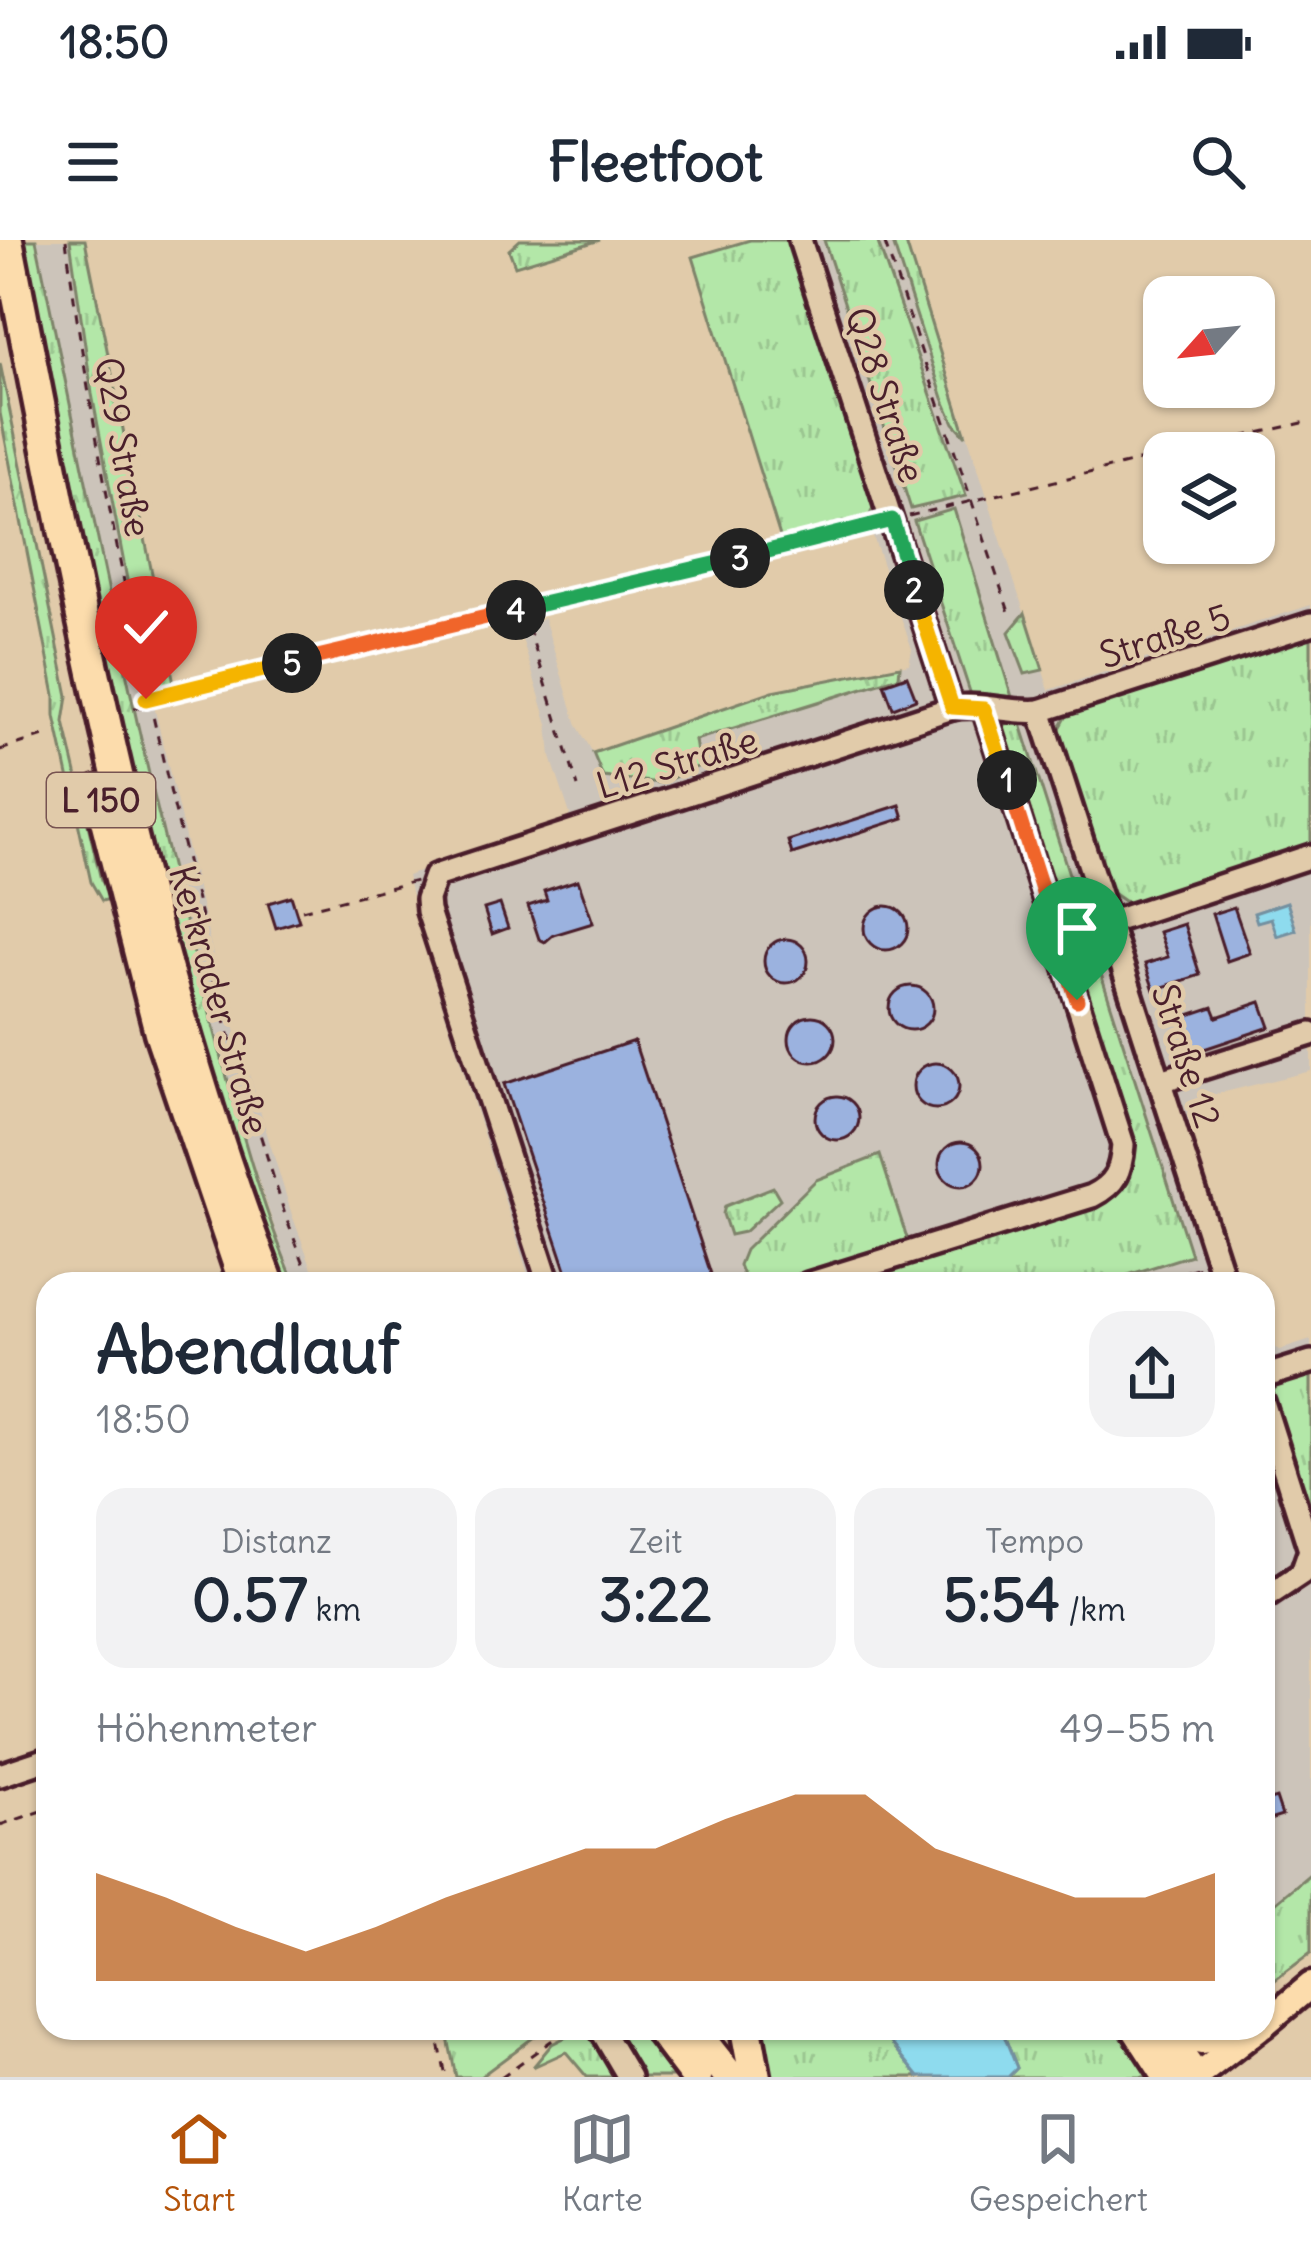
<!DOCTYPE html>
<html lang="de">
<head>
<meta charset="utf-8">
<style>
	:root { --surface:#fff; --page:#f2f2f3; --text:#1f2937; --muted:#747a83; --line:#e0e1e3; --accent:#b45309 }
	body { margin:0; font-family:Delius,sans-serif; background:var(--page); color:var(--text); height:100vh; display:flex; flex-direction:column; font-size:45px; white-space:nowrap }
	* { box-sizing:border-box; margin:0 }
	p { font-size:39px; color:var(--muted) }
	.icon { flex:none; width:66px; height:66px; fill:none; stroke:currentColor; stroke-width:2; stroke-linecap:round; stroke-linejoin:round }
	.map { position:relative; flex:1; overflow:hidden }
	.panel { position:absolute; left:36px; top:1032px; width:1239px; height:768px; display:flex; flex-direction:column; background:var(--surface); border-radius:36px; box-shadow:0 3px 9px #0004 }
	.panel>* { flex:none }
	.needle { width:78px; rotate:243deg }
	.controls { position:absolute; left:1143px; top:36px; display:grid; gap:24px }
	.controls a { display:grid; place-items:center; width:132px; height:132px; border-radius:24px; background:var(--surface); box-shadow:0 3px 9px #0004; font-size:60px }
	.pin { position:absolute; display:grid; place-items:center; width:102px; height:102px; color:#fff; margin:-123px -51px; border-radius:50% 50% 50% 0; rotate:-45deg; box-shadow:0 0 12px #0007 }
	.pin .icon { rotate:45deg }
	.km { position:absolute; width:60px; height:60px; margin:-30px; border-radius:50%; background:#222; color:#fff; font-size:33px; line-height:60px; text-align:center }
	.round { display:grid; place-items:center; flex:none; width:126px; height:126px; border-radius:36px; background:var(--page) }
	.summary { display:flex; align-items:center; justify-content:space-between; height:204px; padding:0 60px }
	h1 { font-size:66px; font-weight:700; line-height:90px }
	.stats { display:grid; grid-template-columns:repeat(3,1fr); gap:18px; height:204px; padding:12px 60px }
	.stats div { display:grid; align-content:center; border-radius:30px; background:var(--page); text-align:center }
	.stats b { font-size:60px; font-weight:700 }
	.stats small { font-size:33px; font-weight:400 }
	.stats p { font-size:33px }
	.chart { height:336px; padding:24px 60px }
	.chart p { display:flex; justify-content:space-between }
	.chart svg { width:100%; height:216px; margin-top:12px; fill:var(--accent); opacity:.7 }
	.status { display:flex; justify-content:space-between; align-items:center; height:84px; padding:0 60px; background:var(--surface); direction:ltr }
	.status svg { height:33px; fill:currentColor }
	header { display:flex; justify-content:space-between; align-items:center; height:156px; padding:0 60px; background:var(--surface); font-size:54px; font-weight:700 }
	.tab-bar { display:flex; justify-content:space-around; align-items:center; height:168px; border-top:3px solid var(--line); background:var(--surface); font-size:33px; color:var(--muted) }
	.tab-bar a { display:grid; justify-items:center; gap:6px }
	.tab-bar .on { color:var(--accent) }
	.map>svg:first-child { display:block }
	.built { fill:#ccc4ba }
	.grass { fill:url(#grass-tufts); stroke:#7e836a; stroke-width:3 }
	.water { fill:#8edbee; stroke:#7390a0; stroke-width:3 }
	.building { fill:#9bb2df; stroke:#4a1f2b; stroke-width:3 }
	.lines { fill:none; stroke-linecap:round; stroke-linejoin:round }
	.minor-casing { stroke:#4a1f2b; stroke-width:30 }
	.major-casing { stroke:#4a1f2b; stroke-width:33 }
	.highway-casing { stroke:#4a1f2b; stroke-width:39 }
	.path { stroke:#4a1f2b; stroke-width:3; stroke-dasharray:9 9; stroke-linecap:butt }
	.minor { stroke:#e1cbaa; stroke-width:21 }
	.major { stroke:#fcdcac; stroke-width:24 }
	.highway { stroke:#fcdcac; stroke-width:30 }
	.split-1-casing { stroke:#fff; stroke-width:24 }
	.split-2-casing { stroke:#fff; stroke-width:24 }
	.split-3-casing { stroke:#fff; stroke-width:24 }
	.split-4-casing { stroke:#fff; stroke-width:24 }
	.split-5-casing { stroke:#fff; stroke-width:24 }
	.split-6-casing { stroke:#fff; stroke-width:24 }
	.split-1 { stroke:#f0652b; stroke-width:15 }
	.split-2 { stroke:#f5b400; stroke-width:15 }
	.split-3 { stroke:#22a559; stroke-width:15 }
	.split-4 { stroke:#22a559; stroke-width:15 }
	.split-5 { stroke:#f0652b; stroke-width:15 }
	.split-6 { stroke:#f5b400; stroke-width:15 }
	.labels { text-anchor:middle; dominant-baseline:central; stroke-width:9; stroke-linejoin:round; paint-order:stroke }
	.shield { fill:#e1cbaa; stroke:#775351; stroke-width:3 }
	.shield-label { font-size:33px; font-weight:bold; fill:#4a1f2b }
	.street-label { font-size:36px; fill:#4a1f2b; stroke:#e1cbaa }
</style>
</head>
<body>
<div class="status"><b>18:50</b><svg viewBox="0 0 49 12"><path d="M0 12V9h3v3zM5 12V6h3v6zM10 12V3h3v9zM15 12V0h3v12zM26 1h20v11H26zM47 4h2v5h-2z"/></svg></div>
<header><svg class="icon" aria-label="menu" viewBox="0 0 24 24"><path d="M4 6h16M4 12h16M4 18h16"/></svg>Fleetfoot<svg class="icon" aria-label="search" viewBox="0 0 24 24"><circle cx="10" cy="10" r="6"/><path d="M15 15l6 6"/></svg></header>
<div class="map">
<svg width="1311" height="1837" viewBox="0 0 1311 1837">
	<defs>
		<pattern id="grass-tufts" width="24" height="20" patternUnits="userSpaceOnUse" patternTransform="scale(3)"><rect width="24" height="20" fill="#b3e7a8"/><path d="M3 7l-1-3M5 7V3M7 7l1-3M15 17l-1-3M17 17v-4M19 17l1-3" fill="none" stroke="#9bc691"/></pattern>
	</defs>
	<rect width="100%" height="100%" fill="#e1cbaa"/>
	<filter id="ink" filterUnits="userSpaceOnUse"><feTurbulence type="fractalNoise" baseFrequency=".00833" numOctaves="2"/><feDisplacementMap in="SourceGraphic" scale="24" xChannelSelector="R" yChannelSelector="G"/><feConvolveMatrix kernelMatrix="1 2 1 2 8 2 1 2 1" color-interpolation-filters="sRGB"/></filter>
	<g filter="url(#ink)">
		<!-- built -->
		<g class="built">
			<polygon points="36,0 85,0 176,454 154,466 215,724 292,975 318,1044 295,1044 288,1028 239,882 185,685 134,468"/>
			<polygon points="750,0 905,0 1049,450 1311,365 1311,831 1196,859 1191,870 1189,885 1237,1044 531,1044 432,732 407,636 567,582 570,574 551,517 548,484 519,389 544,378 577,485 593,513 773,451 909,424 912,409 871,291 784,311 693,17"/>
			<polygon points="1311,1100 1311,1646 1263,1690 1263,1102 1280,1110"/>
		</g>
		<!-- grass -->
		<g class="grass">
			<path d="M19,0H36C89,250 135,502 203,748C230,847 254,950 295,1044H281L203,822L139,578Z"/>
			<polygon points="70,0 85,0 175,448 149,456 92,154"/>
			<polygon points="520,0 600,0 515,26 509,10"/>
			<polygon points="750,0 791,0 877,260 868,279 782,303 693,17"/>
			<polygon points="824,0 877,0 966,256 911,269"/>
			<polygon points="892,0 905,0 966,196 954,183 943,158"/>
			<polygon points="0,123 68,456 64,482 101,640 113,658 102,661 91,642 55,476 55,455 0,173"/>
			<polygon points="954,269 1012,457 996,461 971,455 914,281"/>
			<polygon points="1025,373 1043,430 1025,434 1009,392"/>
			<polygon points="1311,390 1311,608 1135,663 1124,661 1108,650 1058,502 1059,490 1069,472"/>
			<polygon points="900,426 899,437 695,500 699,526 661,543 603,537 593,513 773,451"/>
			<polygon points="1020,481 1191,1015 1100,1044 829,1044 1125,938 999,496 1001,485"/>
			<polygon points="880,915 909,1004 780,1044 746,1044 739,1025 745,1010 816,940"/>
			<polygon points="773,947 780,959 744,992 730,995 723,974 725,966"/>
			<polygon points="1309,1131 1311,1134 1311,1283 1270,1156 1276,1147"/>
			<polygon points="1311,1633 1311,1713 1263,1749 1263,1673"/>
			<polygon points="446,1788 546,1788 480,1837 456,1837"/>
			<polygon points="611,1788 643,1788 680,1837 637,1837"/>
			<polygon points="754,1788 879,1788 919,1837 764,1837"/>
			<polygon points="1001,1788 1127,1788 1155,1829 1148,1837 1008,1837 1017,1828"/>
			<polygon points="574,1793 593,1795 617,1837 587,1837 566,1812 533,1827 552,1804"/>
		</g>
		<!-- water -->
		<g class="water">
			<polygon points="1287,662 1296,690 1277,696 1271,678 1257,682 1254,673"/>
			<polygon points="879,1788 1001,1788 1017,1828 1008,1837 919,1837"/>
		</g>
		<!-- building -->
		<g class="building">
			<polygon points="907,436 916,459 893,468 884,444"/>
			<polygon points="900,565 904,578 792,614 788,601"/>
			<polygon points="578,640 593,683 553,695 545,702 539,699 528,666 547,660 544,651"/>
			<polygon points="291,656 299,681 276,688 268,663"/>
			<polygon points="500,664 508,688 492,694 484,669"/>
			<circle cx="886" cy="688" r="22"/>
			<polygon points="1234,667 1250,713 1227,721 1212,674"/>
			<polygon points="1184,684 1200,735 1154,750 1145,724 1168,717 1159,692"/>
			<circle cx="786" cy="721" r="22"/>
			<circle cx="911" cy="768" r="22"/>
			<polygon points="1261,762 1270,787 1195,812 1183,777 1213,767 1217,777"/>
			<circle cx="812" cy="799" r="23"/>
			<polygon points="634,801 712,1037 691,1044 571,1044 504,844"/>
			<circle cx="936" cy="846" r="23"/>
			<circle cx="837" cy="878" r="22"/>
			<circle cx="961" cy="924" r="22"/>
			<polygon points="1197,1028 1202,1044 1155,1044 1155,1041"/>
			<polygon points="1276,1558 1282,1576 1263,1582 1263,1562"/>
		</g>
		<g class="lines">
			<!-- minor casing -->
			<g class="minor-casing">
				<g id="minor">
					<polyline points="800,0 952,468"/>
					<polyline points="1040,471 1225,1044"/>
					<polyline points="1108,683 1311,616"/>
					<polyline points="1161,841 1311,794"/>
					<path d="M549,1044L428,671L427,659L435,636L952,468C980,462 1011,474 1040,471L1311,384"/>
					<path d="M808,1044L1092,956C1116,944 1121,931 1123,905L984,469"/>
					<polyline points="1263,1137 1311,1122"/>
					<polyline points="1263,1162 1310,1310 1302,1333 1263,1359"/>
					<polyline points="0,1535 48,1519"/>
					<polyline points="600,1788 629,1837"/>
				</g>
			</g>
			<!-- major casing -->
			<g class="major-casing">
				<g id="major">
					<polyline points="1263,1785 1311,1745"/>
					<polyline points="1196,1837 1259,1788"/>
				</g>
			</g>
			<!-- highway casing -->
			<g class="highway-casing">
				<g id="highway">
					<path d="M7,0C76,352 140,708 269,1044"/>
					<polyline points="99,552 160,792 245,1044"/>
					<polyline points="659,1788 696,1837"/>
					<polyline points="691,1788 730,1837"/>
					<polyline points="746,1788 755,1837"/>
					<polyline points="1137,1788 1169,1837"/>
					<polyline points="1160,1789 1195,1837"/>
					<polyline points="1165,1792 1202,1799 1244,1788"/>
				</g>
			</g>
			<!-- path -->
			<g class="path">
				<path d="M66,0C96,229 145,453 201,677L204,713L286,978L312,1044"/>
				<polyline points="885,4 1009,372"/>
				<polyline points="1172,213 1311,181"/>
				<polyline points="909,276 1164,215"/>
				<polyline points="523,370 578,547"/>
				<polyline points="146,459 871,285"/>
				<polyline points="134,468 148,466"/>
				<polyline points="0,510 50,494"/>
				<polyline points="302,670 416,641"/>
				<polyline points="0,1585 48,1569"/>
				<polyline points="436,1788 446,1837"/>
				<polyline points="501,1837 569,1788"/>
			</g>
			<!-- minor -->
			<use href="#minor" class="minor"/>
			<!-- major -->
			<use href="#major" class="major"/>
			<!-- highway -->
			<use href="#highway" class="highway"/>
		</g>
	</g>
	<g class="lines" filter="url(#ink)">
		<!-- split-1 casing -->
		<g class="split-1-casing">
			<polyline id="split-1" points="1007,540 1077,760"/>
		</g>
		<!-- split-2 casing -->
		<g class="split-2-casing">
			<polyline id="split-2" points="914,350 952,467 984,469 1007,540"/>
		</g>
		<!-- split-3 casing -->
		<g class="split-3-casing">
			<polyline id="split-3" points="740,318 892,280 914,350"/>
		</g>
		<!-- split-4 casing -->
		<g class="split-4-casing">
			<polyline id="split-4" points="516,370 740,318"/>
		</g>
		<!-- split-5 casing -->
		<g class="split-5-casing">
			<polyline id="split-5" points="292,423 516,370"/>
		</g>
		<!-- split-6 casing -->
		<g class="split-6-casing">
			<polyline id="split-6" points="146,459 292,423"/>
		</g>
		<!-- split-1 -->
		<use href="#split-1" class="split-1"/>
		<!-- split-2 -->
		<use href="#split-2" class="split-2"/>
		<!-- split-3 -->
		<use href="#split-3" class="split-3"/>
		<!-- split-4 -->
		<use href="#split-4" class="split-4"/>
		<!-- split-5 -->
		<use href="#split-5" class="split-5"/>
		<!-- split-6 -->
		<use href="#split-6" class="split-6"/>
	</g>
	<g class="labels">
		<!-- shield labels -->
		<rect class="shield" x="47" y="533" width="108" height="54" rx="9"/>
		<g class="shield-label">
			<text x="101" y="560">L 150</text>
		</g>
		<!-- street labels -->
		<g class="street-label">
			<text transform="translate(885 155) rotate(72)">Q28 Straße</text>
			<text transform="translate(123 207) rotate(80)">Q29 Straße</text>
			<text transform="translate(1165 396) rotate(-18)">Straße 5</text>
			<text transform="translate(677 523) rotate(-17)">L12 Straße</text>
			<text transform="translate(219 760) rotate(74)">Kerkrader Straße</text>
			<text transform="translate(1186 816) rotate(72)">Straße 12</text>
		</g>
	</g>
</svg>
<div class="controls">
<a><svg class="needle" viewBox="-14 -14 28 28"><path d="M0-13l5 13h-10z" fill="#e53935"/><path d="M0 13l5-13h-10z" fill="#747a83"/></svg></a>
<a><svg class="icon" aria-label="layers" viewBox="0 0 24 24"><path d="M12 4l9 5-9 5-9-5zM3 14l9 5 9-5"/></svg></a>
</div>
<div class="pin" style="left:1077px;top:760px;background:#1e9e55"><svg class="icon" aria-label="arrive" viewBox="0 0 24 24"><path d="M6 21V4h12l-3 4 3 4H6"/></svg></div>
<div class="pin" style="left:146px;top:459px;background:#d93025"><svg class="icon" aria-label="check" viewBox="0 0 24 24"><path d="M5 12l5 5 9-10"/></svg></div>
<b class="km" style="left:1007px;top:540px">1</b>
<b class="km" style="left:914px;top:350px">2</b>
<b class="km" style="left:740px;top:318px">3</b>
<b class="km" style="left:516px;top:370px">4</b>
<b class="km" style="left:292px;top:423px">5</b>
<section class="panel">
<div class="summary"><div><h1>Abendlauf</h1><p>18:50</p></div><a class="round"><svg class="icon" aria-label="share" viewBox="0 0 24 24"><path d="M12 15V3M7 8l5-5 5 5M5 13v7h14v-7"/></svg></a></div>
<div class="stats">
<div><p>Distanz</p><b>0.57<small> km</small></b></div>
<div><p>Zeit</p><b>3:22</b></div>
<div><p>Tempo</p><b>5:54<small> /km</small></b></div>
</div>
<div class="chart"><p><span>Höhenmeter</span>49–55 m</p>
<svg viewBox="0 0 160 44" preserveAspectRatio="none"><path d="M0 44V22L10 27L20 33L30 38L40 33L50 27L60 22L70 17L80 17L90 11L100 6L110 6L120 17L130 22L140 27L150 27L160 22V44z"/></svg>
</div>
</section>
</div>
<nav class="tab-bar">
<a class="on"><svg class="icon" aria-label="home" viewBox="0 0 24 24"><path d="M3 11l9-7 9 7M6 9v11h12V9"/></svg>Start</a>
<a><svg class="icon" aria-label="map" viewBox="0 0 24 24"><path d="M3 6l6-2 6 2 6-2v14l-6 2-6-2-6 2zM9 4v14M15 6v14"/></svg>Karte</a>
<a><svg class="icon" aria-label="saved" viewBox="0 0 24 24"><path d="M7 4h10v16l-5-4-5 4z"/></svg>Gespeichert</a>
</nav>
</body>
</html>
